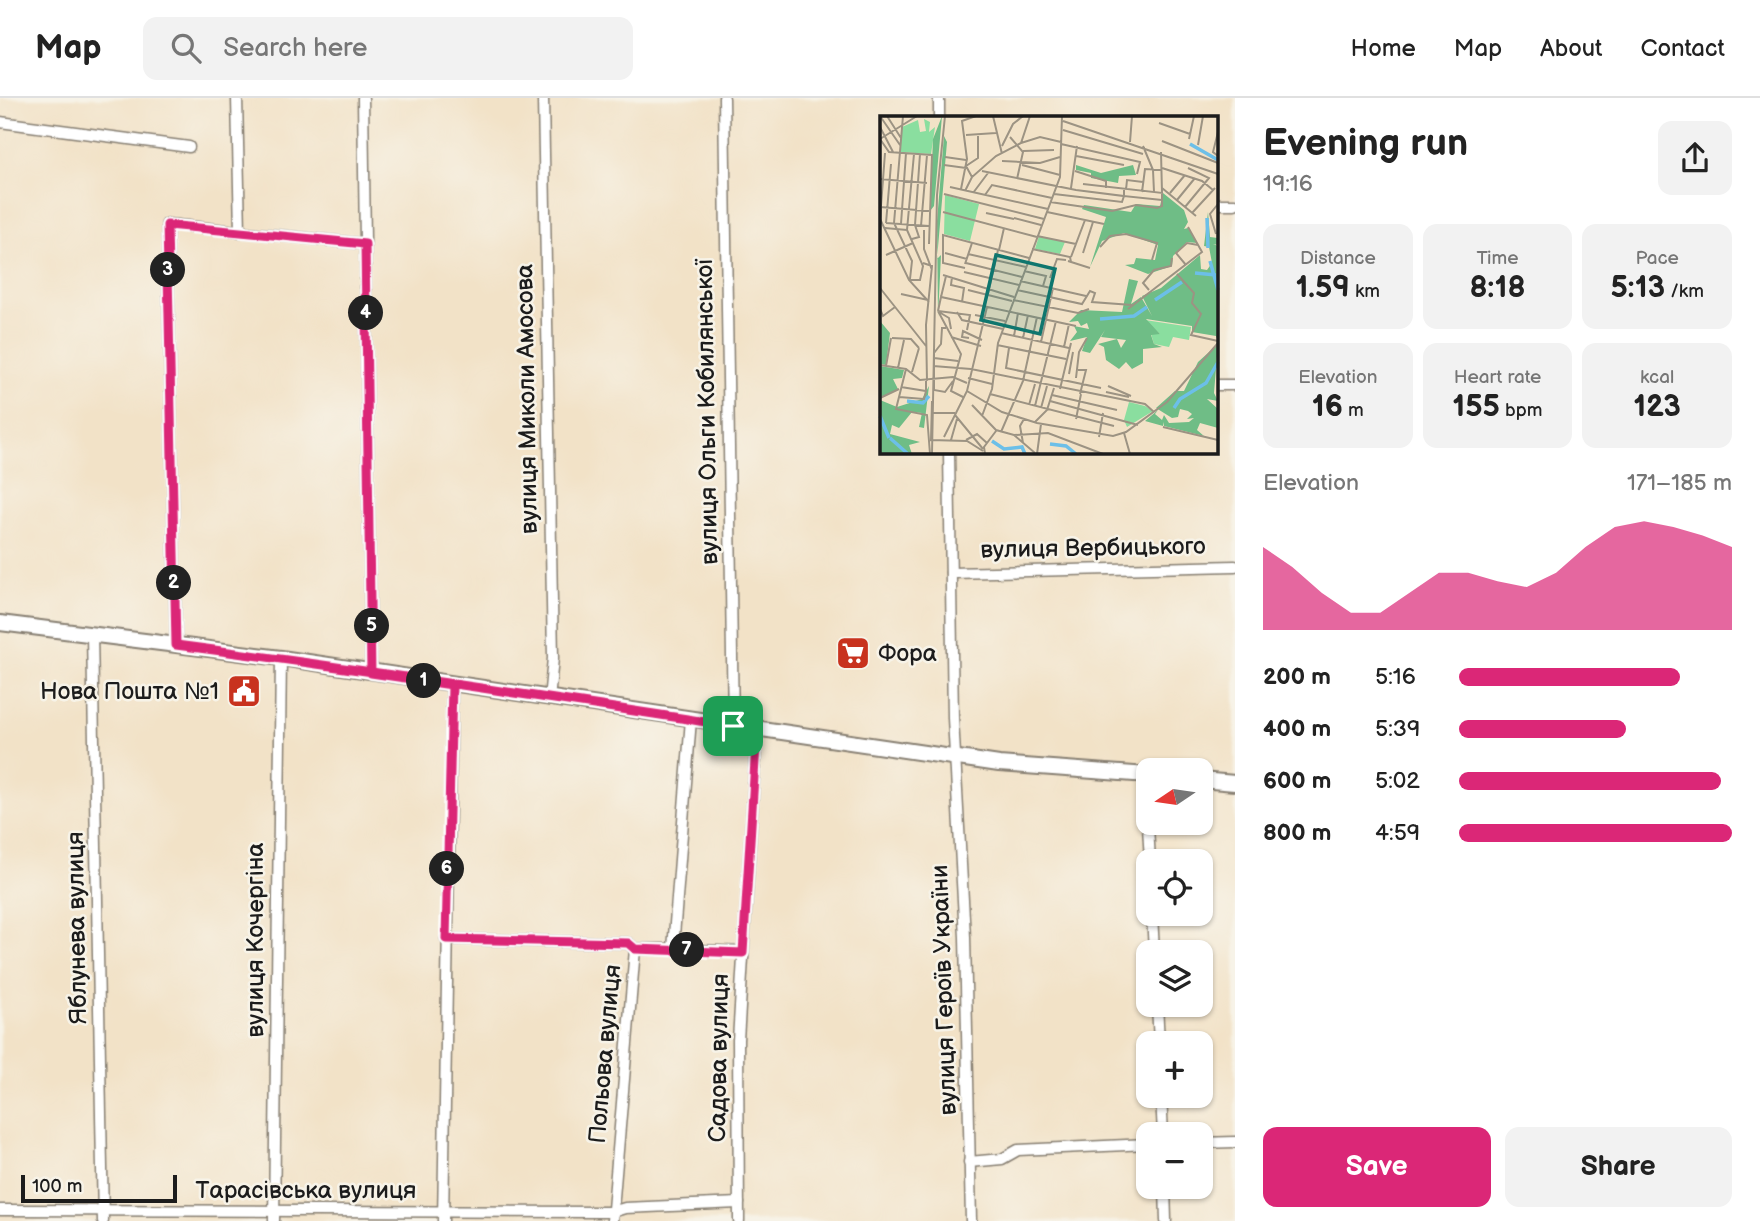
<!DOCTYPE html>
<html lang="en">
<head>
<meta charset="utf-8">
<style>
	:root { --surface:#fff; --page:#f2f2f2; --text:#222; --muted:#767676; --line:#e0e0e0; --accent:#db2777 }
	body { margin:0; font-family:"Balsamiq Sans",sans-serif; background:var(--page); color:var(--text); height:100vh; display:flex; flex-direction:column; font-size:26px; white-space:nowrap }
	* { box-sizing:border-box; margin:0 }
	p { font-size:23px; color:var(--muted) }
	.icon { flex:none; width:38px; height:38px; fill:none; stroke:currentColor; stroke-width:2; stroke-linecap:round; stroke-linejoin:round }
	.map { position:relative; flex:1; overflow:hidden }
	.side { display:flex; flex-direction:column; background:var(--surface); width:525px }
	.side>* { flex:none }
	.needle { width:46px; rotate:257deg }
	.controls { position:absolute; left:1136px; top:660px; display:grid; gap:14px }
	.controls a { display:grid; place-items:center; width:77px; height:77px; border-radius:14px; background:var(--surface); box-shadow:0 2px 5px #0004; font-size:35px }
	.scale { position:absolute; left:21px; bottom:18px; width:156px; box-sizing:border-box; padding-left:7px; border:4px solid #1c1c1c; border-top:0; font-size:19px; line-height:24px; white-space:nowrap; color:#1c1c1c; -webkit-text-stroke:5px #f7f3e8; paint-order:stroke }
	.pin { position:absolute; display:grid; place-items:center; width:60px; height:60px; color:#fff; margin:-30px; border-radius:14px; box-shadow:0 4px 10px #0006 }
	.km { position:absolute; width:35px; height:35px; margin:-18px; border-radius:50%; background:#222; color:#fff; font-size:19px; line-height:35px; text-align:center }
	.round { display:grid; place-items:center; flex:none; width:74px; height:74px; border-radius:14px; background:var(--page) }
	.summary { display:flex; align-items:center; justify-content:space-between; height:119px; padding:0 28px }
	h1 { font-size:38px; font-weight:700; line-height:52px }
	.metrics { display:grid; grid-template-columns:repeat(3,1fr); gap:10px; height:119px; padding:7px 28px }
	.metrics div { display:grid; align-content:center; border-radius:14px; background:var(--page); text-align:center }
	.metrics b { font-size:30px; font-weight:700 }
	.metrics small { font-size:19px; font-weight:400 }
	.metrics p { font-size:19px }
	.chart { height:196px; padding:14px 28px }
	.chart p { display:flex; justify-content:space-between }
	.chart svg { width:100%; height:126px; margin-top:7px; fill:var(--accent); opacity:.7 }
	.cta { display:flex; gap:14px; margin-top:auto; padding:14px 28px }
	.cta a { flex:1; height:80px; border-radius:14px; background:var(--accent); color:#fff; font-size:28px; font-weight:700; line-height:80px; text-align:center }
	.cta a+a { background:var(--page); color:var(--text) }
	ul { padding:0 28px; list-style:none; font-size:23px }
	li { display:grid; grid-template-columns:112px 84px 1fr; align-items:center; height:52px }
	li i { height:18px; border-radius:9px; background:var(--accent) }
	header { display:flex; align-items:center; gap:42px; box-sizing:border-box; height:98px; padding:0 35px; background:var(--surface); border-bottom:2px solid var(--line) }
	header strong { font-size:33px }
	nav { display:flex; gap:38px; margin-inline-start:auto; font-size:24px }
	.search { width:490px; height:63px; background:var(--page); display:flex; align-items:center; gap:18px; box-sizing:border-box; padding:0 24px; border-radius:14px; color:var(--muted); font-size:26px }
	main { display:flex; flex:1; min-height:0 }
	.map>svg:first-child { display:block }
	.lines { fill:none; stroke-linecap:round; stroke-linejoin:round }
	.street-casing { stroke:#877f72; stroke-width:13 }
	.secondary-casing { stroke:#877f72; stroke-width:18 }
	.street { stroke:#fff; stroke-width:10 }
	.secondary { stroke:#fff; stroke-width:14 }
	.route-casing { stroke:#fff; stroke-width:14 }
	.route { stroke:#db2777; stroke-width:9 }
	.labels { text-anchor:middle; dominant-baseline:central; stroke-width:5; stroke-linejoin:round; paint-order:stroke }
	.street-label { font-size:24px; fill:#1c1c1c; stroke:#f7f3e8 }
	.poi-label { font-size:24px; fill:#1c1c1c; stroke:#f7f3e8; text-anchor:start }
	.inset-river { fill:none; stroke:#6cbfe8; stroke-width:3.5 }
	.inset-road { fill:none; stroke:#9c9383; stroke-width:2 }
	.view { fill:#0f766e; fill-opacity:0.15; stroke:#0f766e; stroke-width:3.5 }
	.inset-edge { fill:none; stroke:#1c1c1c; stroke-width:3.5 }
</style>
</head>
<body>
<header>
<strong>Map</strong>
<div class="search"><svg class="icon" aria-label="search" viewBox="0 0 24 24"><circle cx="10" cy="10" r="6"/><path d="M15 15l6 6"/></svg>Search here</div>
<nav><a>Home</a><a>Map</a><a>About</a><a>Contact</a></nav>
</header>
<main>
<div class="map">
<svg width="1235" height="1123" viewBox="0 0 1235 1123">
	<rect width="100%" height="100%" fill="#f7f3e8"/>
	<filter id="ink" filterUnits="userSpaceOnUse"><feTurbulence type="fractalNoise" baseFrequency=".0143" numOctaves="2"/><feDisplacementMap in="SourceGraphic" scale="14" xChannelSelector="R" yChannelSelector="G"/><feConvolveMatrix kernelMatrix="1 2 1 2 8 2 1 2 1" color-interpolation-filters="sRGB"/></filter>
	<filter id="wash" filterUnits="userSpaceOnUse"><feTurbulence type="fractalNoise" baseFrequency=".00686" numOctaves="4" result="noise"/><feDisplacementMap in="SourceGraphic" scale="28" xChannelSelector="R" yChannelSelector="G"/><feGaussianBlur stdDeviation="1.57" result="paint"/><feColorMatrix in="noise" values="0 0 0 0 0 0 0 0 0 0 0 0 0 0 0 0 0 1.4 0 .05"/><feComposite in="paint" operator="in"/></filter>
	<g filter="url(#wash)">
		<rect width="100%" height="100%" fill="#f2e2c7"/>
	</g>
	<g filter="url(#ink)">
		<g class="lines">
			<!-- street casing -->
			<g class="street-casing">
				<g id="street">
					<polyline points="237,0 240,134"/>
					<polyline points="363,0 371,575"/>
					<polyline points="543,0 553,560 549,602"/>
					<polyline points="724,0 733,628"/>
					<polyline points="939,0 939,19"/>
					<polyline points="0,24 189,49"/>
					<polyline points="1216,106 1235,106"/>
					<polyline points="1216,287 1235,287"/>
					<polyline points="949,354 953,620 965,839 971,1123"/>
					<polyline points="951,475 1235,468"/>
					<polyline points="92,536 103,1123"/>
					<polyline points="176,547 167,126 365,146"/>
					<polyline points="1145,677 1150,763"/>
					<polyline points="1152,816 1154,854"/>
					<polyline points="446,841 628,845 635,851"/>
					<polyline points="673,851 743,854"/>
					<polyline points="1157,906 1159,945"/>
					<polyline points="1161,998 1163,1036"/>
					<polyline points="1200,1045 1235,1044"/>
					<polyline points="969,1064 1002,1061 1018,1052 1148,1046"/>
					<polyline points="1165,1088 1166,1123"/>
					<polyline points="0,1112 612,1114 625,1110 739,1105"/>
					<polyline points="274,1123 281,560"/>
					<polyline points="443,1123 452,587"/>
					<polyline points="612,1123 635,851 673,851 691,621"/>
					<polyline points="739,1123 738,942 757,631"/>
				</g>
			</g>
			<!-- secondary casing -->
			<g class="secondary-casing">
				<g id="secondary">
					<polyline points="0,525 281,560 999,666 1148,677"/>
					<polyline points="1200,682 1235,685"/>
				</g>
			</g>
			<!-- street -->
			<use href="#street" class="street"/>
			<!-- secondary -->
			<use href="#secondary" class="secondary"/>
		</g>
	</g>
	<g class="lines" filter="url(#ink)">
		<!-- route casing -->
		<g class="route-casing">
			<path id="route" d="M733,628C548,600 362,571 176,547L167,127L365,146L371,575L452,587L446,841L628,845L635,851L743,855L757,631L733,628"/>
		</g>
		<!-- route -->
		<use href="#route" class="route"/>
	</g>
	<!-- icons -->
	<defs>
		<g id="supermarket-square" transform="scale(1.75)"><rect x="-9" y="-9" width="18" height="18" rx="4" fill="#c8321e" stroke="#f7f3e8"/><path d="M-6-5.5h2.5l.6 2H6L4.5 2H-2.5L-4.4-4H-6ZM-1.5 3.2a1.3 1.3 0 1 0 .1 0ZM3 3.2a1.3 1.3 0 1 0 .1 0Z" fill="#fff"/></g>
		<g id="civic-square" transform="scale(1.75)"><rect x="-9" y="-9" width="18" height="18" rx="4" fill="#c8321e" stroke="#f7f3e8"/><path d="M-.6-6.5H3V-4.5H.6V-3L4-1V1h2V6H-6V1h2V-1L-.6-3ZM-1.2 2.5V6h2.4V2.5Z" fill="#fff"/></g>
	</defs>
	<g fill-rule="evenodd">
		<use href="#supermarket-square" x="853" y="555"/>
		<use href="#civic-square" x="244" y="593"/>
	</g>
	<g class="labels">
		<!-- street labels -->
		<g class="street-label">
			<text transform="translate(527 301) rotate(-91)">вулиця Миколи Амосова</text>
			<text transform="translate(707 314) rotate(-91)">вулиця Ольги Кобилянської</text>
			<text transform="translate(1093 450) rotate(-1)">вулиця Вербицького</text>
			<text transform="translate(77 830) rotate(-91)">Яблунева вулиця</text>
			<text transform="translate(255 842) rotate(-90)">вулиця Кочергіна</text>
			<text transform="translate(944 892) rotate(-92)">вулиця Героїв України</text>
			<text transform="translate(605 956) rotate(-85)">Польова вулиця</text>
			<text transform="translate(719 960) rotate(-89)">Садова вулиця</text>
			<text x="306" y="1092">Тарасівська вулиця</text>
		</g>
		<!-- poi labels -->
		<g class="poi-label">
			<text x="878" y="555">Фора</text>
			<text x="219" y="593" text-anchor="end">Нова Пошта №1</text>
		</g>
	</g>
	<!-- overview -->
	<g transform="translate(880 18)">
		<rect width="338" height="338" fill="#f2e2c7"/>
		<path d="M44,3L50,6L49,16L55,11L51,38L20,36L22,11L38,4L40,16L46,15ZM65,79L99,88L90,125L64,118ZM159,120L185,126L180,138L155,133ZM265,204L311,211L309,224L293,221L289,231L274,228L271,218H280ZM249,286L265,290L273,295L247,311L244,304Z" fill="#8ade9f"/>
		<path d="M62,0L54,90L50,95L53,23ZM64,20L67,26L57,143L61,139L58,201L57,105ZM196,49L221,57L253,49L256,59L239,60L238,67L233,66L211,62V57L196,54ZM283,77L304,94L308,106L304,113L308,112L317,127L307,126L293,140L292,150L268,158L245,149L254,148L256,142L275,144L278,129L244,117L222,125L210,151L226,101L202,93L204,89L251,96L256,88L280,90ZM328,96L330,121L338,122V129L333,128L338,130V225L336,220L312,216V210L266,203L280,218L271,219L274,228L282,231L263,233V247L252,253L246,246L239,253L226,244L224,231L218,228L237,223L241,232L246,224L221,221L225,214L210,237L202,235L207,221L190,225L197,216L194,210L209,213L207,207L201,210L198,205L189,206L201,194L242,196L249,163L258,165L251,188L261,181L272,200L262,180L281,172L320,139L321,153L327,154L332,147L329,131L324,130ZM0,205L10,217L6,249L0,248ZM338,228L334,277L338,285L327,283L338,293V312L320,307L317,314L324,320L284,310L283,306V310L265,305L278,294L275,298L282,304L284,299L289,307L309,306L314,302L307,303L312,298L308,295L300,293L298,301L292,302L276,292L295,275H304L318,246ZM0,250L24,254L22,262L13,263L18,273L0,282ZM49,270L44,312L39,311L42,297L32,296L19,312L12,309L10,318L40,326L29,329L32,338H0V284L17,291L42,283Z" fill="#6fbd86"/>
		<path class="inset-river" d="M310,28L338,44M327,102L328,132M330,145L338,174M315,157L336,159M275,184L302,166M220,203L254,200L267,191M27,285L43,287L49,280M294,292L300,283L326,267L338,246M0,300L9,322M10,322L28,338M112,325L124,333L142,331L145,338M170,328L186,330L196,338"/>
		<path class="inset-road" d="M0,0L20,29M7,0L21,22M113,0L122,38M183,5L338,58M279,7L310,18M0,11L13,36M183,14L263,38M338,16L333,36L338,40M86,19L116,17M130,21L143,36L137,63M0,23L9,36L52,39L49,128M0,23L37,0M309,23L314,0M282,25L338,47M250,26L252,0M141,27L160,21L181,26M181,28L260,46L257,58M318,29L323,0M122,30L133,8L143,0M263,30L273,54M143,35L174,34M5,37L0,103L29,164L49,186M196,40L244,49M65,41L86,44M122,45L160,47L180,41M64,49L86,52M142,49L180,59M282,52L322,65L333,74M273,54L274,76M102,55L196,74L244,80V74M195,55L226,65V72M92,61L86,50L98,42V18M0,63L47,67M203,68L282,77L281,36M70,71L168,93M191,72L197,30M282,72L316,100M81,73L87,43L82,5L96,0M246,74L247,64L263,66M85,75L92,61L116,40L141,27L150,0M262,76L265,53L282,54M93,77L108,57M290,77L305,59M64,78L164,103M174,78L242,86L244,80L282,84M105,79L112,69L172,82M297,84L315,62M170,86L232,95L256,89L277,92L282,90V77M0,91L49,95M305,91L329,62L308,52M63,96L157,121M167,96L224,108M106,97L134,103M312,97L335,72M134,102L161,109M6,107L11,48M6,107L49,110M14,107L23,0M14,107L32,145L30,163M21,108L26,37M41,110L47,39M5,112L27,114M44,114V133L52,154M336,118L330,98L338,88M157,120L196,128M32,123L39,121L35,109L40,38M220,131L230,120L246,118L277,127L272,144M152,133L190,141L191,146M119,134L124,112M65,137L87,143M203,137L213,106M88,138L146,151M6,139L33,127M191,141L205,104M188,145L210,152M43,147L52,150L46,209L47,265M86,147L142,161M85,148L92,127M306,149L296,137L307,127L318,129M85,152L63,147V119L149,142M144,155L166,160L163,170M84,156L139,169M297,158L314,177L312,187L321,198L311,219L338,225M63,159L134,181M72,161L71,169L84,172L82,186M170,162L177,143L186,144M29,164H40L43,150L27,114L34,38M140,165L206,180M0,172L46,230M88,174L132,185M137,174L202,188L210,175L215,177L212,186L252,189M269,174L263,167L274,154L291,150L292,142M21,178L48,184M108,178L118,134M61,181L66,160M133,184L198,197L209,193M0,193L3,200L15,191M248,193L322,136L308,111M58,195L61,181L196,210M58,195L81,238L71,275L83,281M58,195L90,199L87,214M59,196L69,202L71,213M77,196L82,204L123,213M95,199L125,205M66,212H62L61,228L54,237V274L65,276L73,265M121,217L189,232M134,220L138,197M71,221L101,230M12,222L31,223L39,232M89,222L82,221L83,215L102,224M143,222L148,199M161,226L173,172M117,229L186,243M184,231L189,208M129,232L126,252L221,272M54,242L78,245M0,249L26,253L40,264L73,261L87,267M6,250L11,222M53,250L91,253L265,288L274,296M18,252L24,224M26,253L16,293L47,299L50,338M198,254H206L200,278M32,256L39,232M189,258L193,236M88,262L112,268M196,262L199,236L207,222M228,270L251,280M21,271L46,275V265M180,273L191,227M87,275L122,296L157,307L233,320L246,316L287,286L338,227M226,276L249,281M110,278L234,310M172,279L237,294M19,281L44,283L46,275M0,282L19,273M52,285L51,324L87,325L103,335M170,285L258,309M92,289L116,314L134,319L168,317L223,338M149,289L155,268M155,290L176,205M161,292L167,270M52,297H75M75,299L103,333M102,300L112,273L118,227L180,61L182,0M196,303L201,278M155,306L167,294L174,272M283,311L338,324M121,316L143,265L157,201M244,317L250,338M134,319L155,337M64,321L87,275L107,191M219,321L223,297M71,324L77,303M86,324L97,318L107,327M143,327L140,310L144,303M52,338L57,79L65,0M105,338L104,331L116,315M157,338L161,308"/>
		<path class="view" d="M116,139L175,153L160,218L101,204Z"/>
		<rect width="338" height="338" class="inset-edge"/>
	</g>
</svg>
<div class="controls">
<a><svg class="needle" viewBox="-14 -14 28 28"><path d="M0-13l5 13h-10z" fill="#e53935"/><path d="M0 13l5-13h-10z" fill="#767676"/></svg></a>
<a><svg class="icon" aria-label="locate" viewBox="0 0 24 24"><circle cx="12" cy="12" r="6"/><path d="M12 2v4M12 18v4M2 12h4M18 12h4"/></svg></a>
<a><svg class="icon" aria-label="layers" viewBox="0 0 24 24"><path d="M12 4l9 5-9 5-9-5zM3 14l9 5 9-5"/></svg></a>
<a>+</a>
<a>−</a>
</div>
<div class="scale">100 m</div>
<div class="pin" style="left:733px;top:628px;background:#1e9e55"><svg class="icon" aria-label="arrive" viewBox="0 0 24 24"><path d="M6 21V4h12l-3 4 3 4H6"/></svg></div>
<b class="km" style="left:424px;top:583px">1</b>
<b class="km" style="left:174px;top:485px">2</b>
<b class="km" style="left:168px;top:172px">3</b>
<b class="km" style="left:366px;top:215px">4</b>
<b class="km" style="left:372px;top:528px">5</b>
<b class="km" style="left:447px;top:771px">6</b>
<b class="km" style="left:687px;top:852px">7</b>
</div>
<section class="side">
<div class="summary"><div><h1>Evening run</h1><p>19:16</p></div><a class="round"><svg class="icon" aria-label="share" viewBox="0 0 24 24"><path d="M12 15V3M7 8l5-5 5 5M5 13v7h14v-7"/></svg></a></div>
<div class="metrics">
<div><p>Distance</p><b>1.59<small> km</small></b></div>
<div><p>Time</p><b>8:18</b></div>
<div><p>Pace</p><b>5:13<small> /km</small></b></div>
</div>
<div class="metrics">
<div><p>Elevation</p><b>16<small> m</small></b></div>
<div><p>Heart rate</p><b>155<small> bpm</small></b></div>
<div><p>kcal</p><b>123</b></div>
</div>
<div class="chart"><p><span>Elevation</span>171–185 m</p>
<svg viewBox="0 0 160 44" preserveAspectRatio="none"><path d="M0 44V15L10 22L20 31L30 38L40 38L50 31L60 24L70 24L80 27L90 29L100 24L110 15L120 8L130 6L140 8L150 11L160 15V44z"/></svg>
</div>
<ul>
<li><b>200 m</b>5:16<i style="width:81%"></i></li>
<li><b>400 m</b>5:39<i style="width:61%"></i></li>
<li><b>600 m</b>5:02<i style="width:96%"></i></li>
<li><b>800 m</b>4:59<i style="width:100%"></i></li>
</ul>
<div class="cta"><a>Save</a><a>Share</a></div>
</section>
</main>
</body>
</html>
